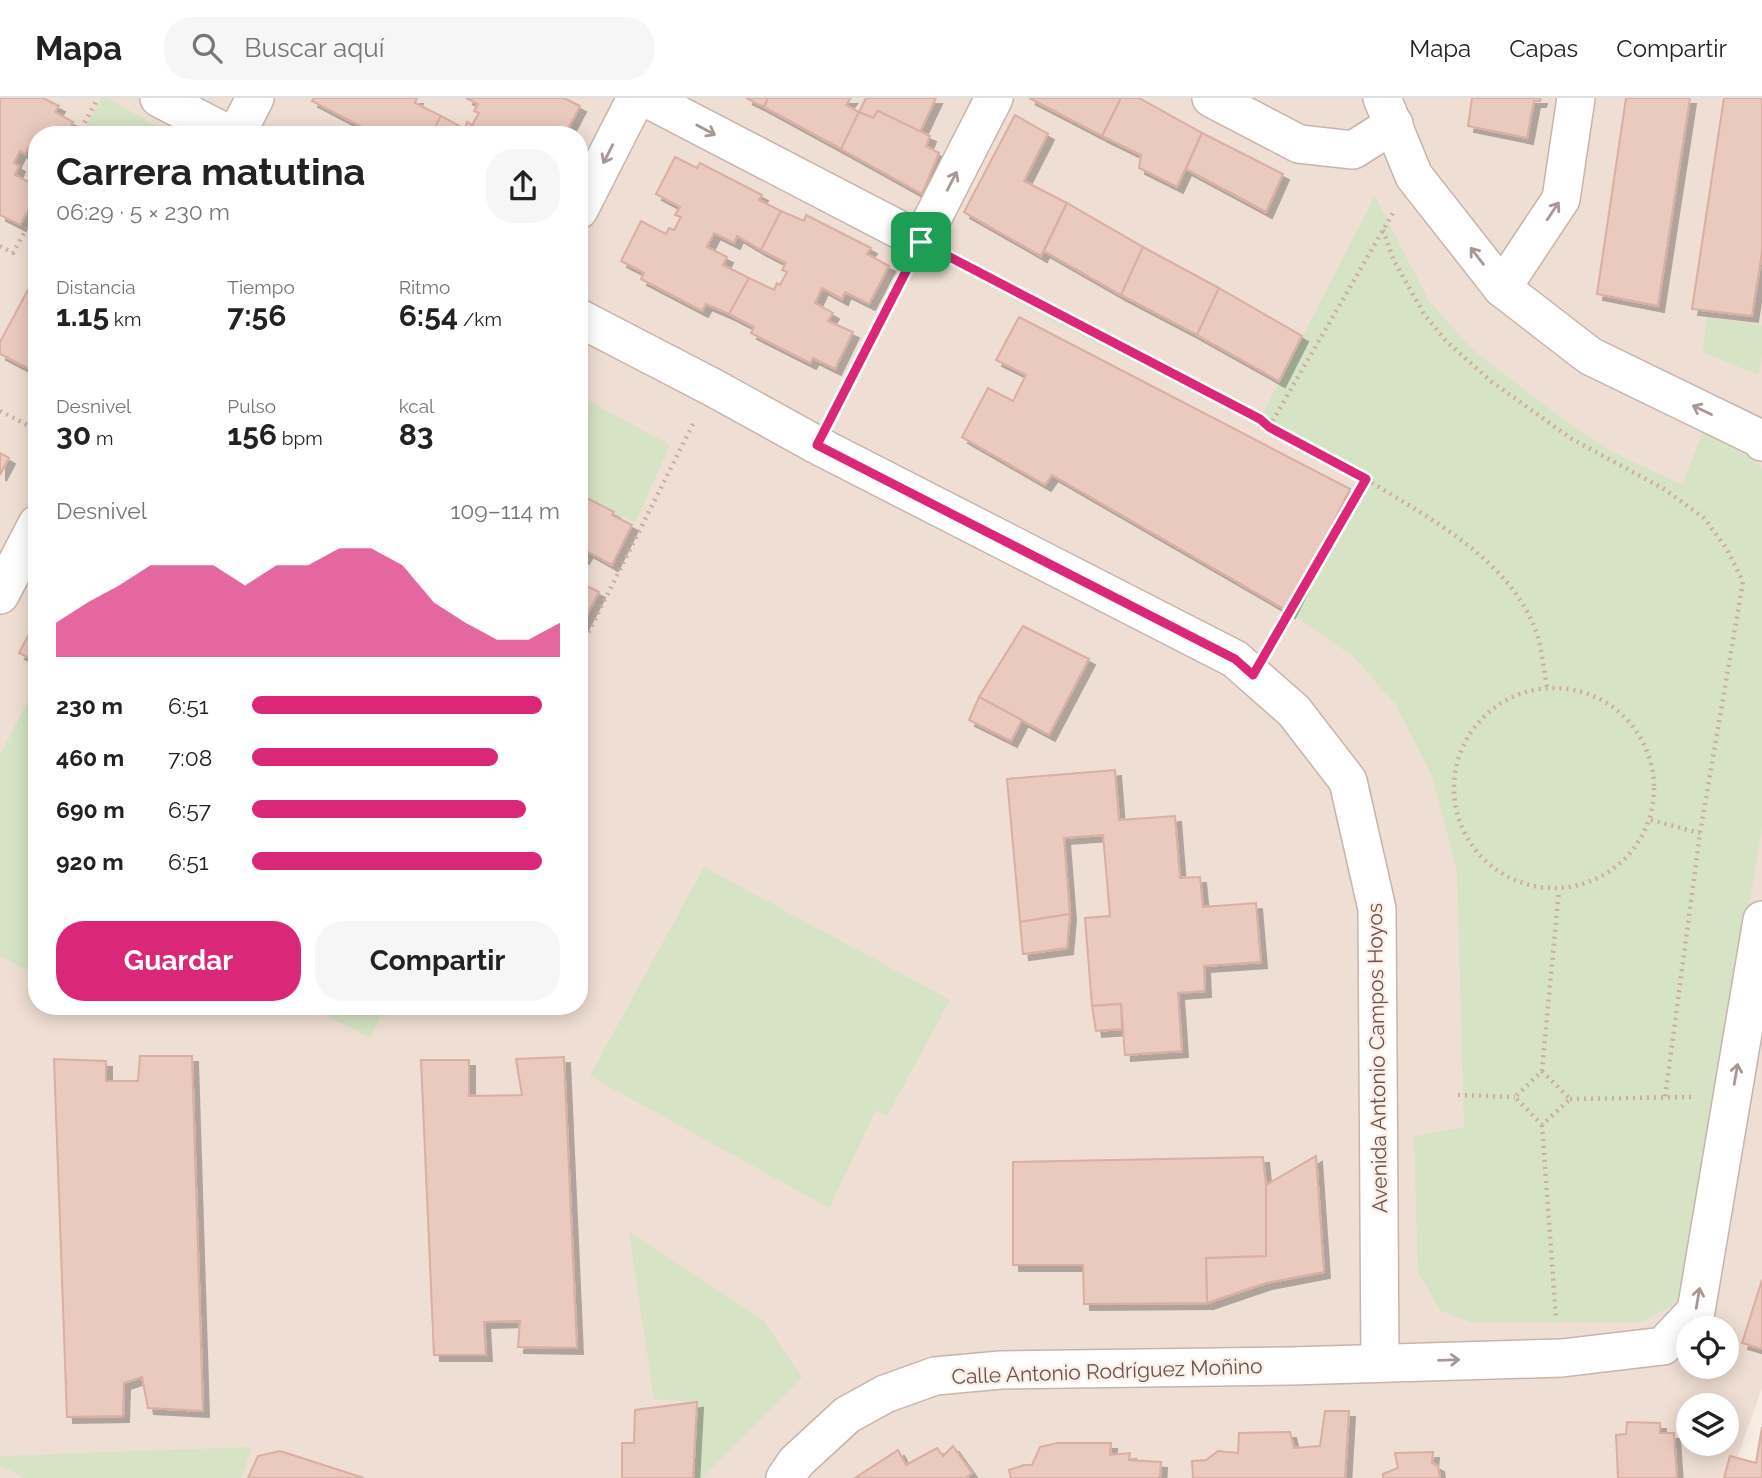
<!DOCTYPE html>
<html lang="es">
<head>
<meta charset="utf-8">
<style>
	:root { --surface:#fff; --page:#f6f6f6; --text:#222; --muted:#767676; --line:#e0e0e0; --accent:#db2777 }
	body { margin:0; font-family:Raleway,sans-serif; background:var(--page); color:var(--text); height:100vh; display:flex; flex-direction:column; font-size:26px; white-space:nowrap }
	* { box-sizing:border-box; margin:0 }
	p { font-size:23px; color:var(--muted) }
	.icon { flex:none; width:38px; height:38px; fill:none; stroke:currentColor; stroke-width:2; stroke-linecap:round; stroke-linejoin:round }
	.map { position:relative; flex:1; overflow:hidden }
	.sheet { position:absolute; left:28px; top:28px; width:560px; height:889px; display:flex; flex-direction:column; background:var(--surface); border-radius:28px; box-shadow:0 4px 18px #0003 }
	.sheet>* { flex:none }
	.tools { position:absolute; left:1676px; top:1218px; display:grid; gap:14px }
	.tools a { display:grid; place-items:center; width:63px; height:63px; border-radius:50%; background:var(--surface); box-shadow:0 4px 18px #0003; font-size:35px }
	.pin { position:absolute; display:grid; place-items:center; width:60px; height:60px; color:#fff; margin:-30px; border-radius:14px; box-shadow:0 4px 10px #0006 }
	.round { display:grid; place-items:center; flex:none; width:74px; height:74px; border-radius:28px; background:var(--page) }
	.head { display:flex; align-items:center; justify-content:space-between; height:119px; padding:0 28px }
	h1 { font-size:38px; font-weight:700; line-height:52px }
	.stats { display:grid; grid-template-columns:repeat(3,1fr); gap:10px; height:119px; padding:7px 28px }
	.stats div { display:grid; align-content:center }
	.stats b { font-size:30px; font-weight:700 }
	.stats small { font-size:19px; font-weight:400 }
	.stats p { font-size:19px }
	.chart { height:196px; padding:14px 28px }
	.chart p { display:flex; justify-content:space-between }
	.chart svg { width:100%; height:126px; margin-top:7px; fill:var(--accent); opacity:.7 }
	.button { display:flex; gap:14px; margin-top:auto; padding:14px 28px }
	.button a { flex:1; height:80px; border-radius:28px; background:var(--accent); color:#fff; font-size:28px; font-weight:700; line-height:80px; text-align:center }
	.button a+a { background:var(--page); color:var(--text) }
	ul { padding:0 28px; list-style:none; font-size:23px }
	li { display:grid; grid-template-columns:112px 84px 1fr; align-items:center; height:52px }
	li i { height:18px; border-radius:9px; background:var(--accent) }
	header { display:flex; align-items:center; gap:42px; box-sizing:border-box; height:98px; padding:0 35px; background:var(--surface); border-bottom:2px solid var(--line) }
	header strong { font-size:33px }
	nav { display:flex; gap:38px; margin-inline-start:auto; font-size:24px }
	.search { width:490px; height:63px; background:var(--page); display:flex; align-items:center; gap:18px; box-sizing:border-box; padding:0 24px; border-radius:28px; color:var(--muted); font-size:26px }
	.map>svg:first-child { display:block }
	.residential { fill:#efded3; fill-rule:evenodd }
	.green { fill:#d6e3c4 }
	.building { fill:#eac9bf; stroke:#daaea1; stroke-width:2; filter:url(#shadow) }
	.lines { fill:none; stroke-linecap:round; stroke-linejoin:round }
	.minor-casing { stroke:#c7b4ac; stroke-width:40 }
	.path { stroke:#ceaca2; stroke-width:4.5; stroke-dasharray:2 5; stroke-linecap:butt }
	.minor { stroke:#fff; stroke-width:37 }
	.oneway { stroke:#a79894 }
	.route-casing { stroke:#fff; stroke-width:14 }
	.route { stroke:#db2777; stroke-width:9 }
	.labels { text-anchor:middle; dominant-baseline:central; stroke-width:5; stroke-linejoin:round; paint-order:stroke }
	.street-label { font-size:21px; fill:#6d534d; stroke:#fcf1e9 }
</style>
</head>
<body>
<header>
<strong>Mapa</strong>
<div class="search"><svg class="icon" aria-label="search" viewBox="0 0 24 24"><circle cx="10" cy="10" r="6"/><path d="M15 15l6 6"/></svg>Buscar aquí</div>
<nav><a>Mapa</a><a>Capas</a><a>Compartir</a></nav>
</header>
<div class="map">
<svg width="1762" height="1380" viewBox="0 0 1762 1380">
	<defs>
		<filter id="shadow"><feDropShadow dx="6" dy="6" stdDeviation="0" flood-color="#0004"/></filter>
	</defs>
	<rect width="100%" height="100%" fill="#f8ede3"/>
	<!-- residential -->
	<path class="residential" d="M0,0H1762V1290L1730,1380H0ZM37,37H579V908H37ZM1689,1230H1727V1269H1689ZM1689,1307H1727V1346H1689Z"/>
	<!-- green -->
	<g class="green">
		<polygon points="101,0 107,0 172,37 82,37"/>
		<path d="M1375,98L1429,203L1473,252L1572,328L1611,353L1682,387L1703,334C1724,344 1746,353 1762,370V730L1688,1172L1675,1206L1641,1224H1470L1441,1213L1418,1175L1414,1038L1464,1029L1457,772L1431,675L1395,606L1354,559L1289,514L1365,381L989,191L1260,321Z"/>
		<polygon points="1707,219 1762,227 1762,259 1758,277 1703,254"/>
		<polygon points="579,298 670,347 635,425 579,396"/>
		<polygon points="37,586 37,872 35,876 0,858 0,657"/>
		<polygon points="704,769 950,902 887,1018 876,1012 829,1110 590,978"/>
		<polygon points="309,908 386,908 370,940"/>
		<polygon points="629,1134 763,1222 802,1279 703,1380 693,1380 697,1304 654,1301"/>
		<polygon points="252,1349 241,1380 26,1380 0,1368 0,1358"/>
	</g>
	<!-- building -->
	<g class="building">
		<polygon points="0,0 43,0 59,8 55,14 73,24 67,37 37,37 37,54 28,50 25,56 20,53 14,65 19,68 15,77 37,88 37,96 20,127 0,117"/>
		<polygon points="314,0 417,0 415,5 441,18 431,37 377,37 312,3"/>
		<polygon points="466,0 564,0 580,8 565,37 535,35 521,37 512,32 510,37 431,37 441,18 465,31 467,24 472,27 479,15 474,13 478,6"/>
		<polygon points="746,0 768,0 764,9"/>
		<polygon points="768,0 851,0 846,7 859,14 841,51 764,9"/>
		<polygon points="866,0 936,0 920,34 878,13 873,20 859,14"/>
		<polygon points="1029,0 1121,0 1102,38"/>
		<polygon points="1121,0 1139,0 1202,35 1177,89 1139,70 1141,57 1102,38"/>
		<polygon points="1472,0 1541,0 1540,3 1534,3 1527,40 1468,28"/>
		<polygon points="1626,0 1690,0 1658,208 1597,196"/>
		<polygon points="1724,0 1762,0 1762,154 1752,218 1692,211"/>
		<polygon points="878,13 930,38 926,48 939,55 922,96 841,51 859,14 873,20"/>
		<polygon points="1015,17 1048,36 1024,83 1067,105 1041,158 964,114"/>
		<polygon points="1202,35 1283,76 1266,114 1186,71"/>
		<polygon points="675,59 697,70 700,65 762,97 759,102 781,113 761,152 737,138 734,145 714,135 707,149 727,159 723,167 749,180 729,216 706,206 702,213 641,181 644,175 621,163 641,123 666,136 669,130 674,132 681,119 675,117 680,109 656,96"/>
		<polygon points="1067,105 1143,149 1121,197 1044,153"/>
		<polygon points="781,113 804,123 806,117 871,150 867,156 889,168 869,206 845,194 842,201 822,190 815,205 833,215 828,223 853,234 835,271 813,260 810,265 751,235 754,229 729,216 749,180 774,192 777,185 780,187 787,174 782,172 786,165 761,152"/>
		<polygon points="1143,149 1219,190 1197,237 1121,197"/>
		<polygon points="37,175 37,275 0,256 0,244"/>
		<polygon points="1219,190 1302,238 1279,283 1197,237"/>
		<polygon points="1019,219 1350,391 1289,514 1052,377 1045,387 962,339 988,290 1013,303 1026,277 996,262"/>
		<polygon points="0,355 9,360 0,377"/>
		<polygon points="579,396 614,414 612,417 632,427 612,467 587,453 583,460 579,458"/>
		<polygon points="579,484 599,494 579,532"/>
		<polygon points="37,521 37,564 19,555"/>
		<polygon points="1023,528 1089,561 1049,637 979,599"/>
		<polygon points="979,599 1022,622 1011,643 969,622"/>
		<polygon points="1115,672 1119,722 1175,718 1180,780 1200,779 1203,809 1256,805 1261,864 1204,868 1205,893 1178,895 1182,953 1125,957 1121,906 1092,908 1085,820 1110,818 1103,737 1064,740 1070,816 1020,824 1007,681"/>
		<polygon points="1070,816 1067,850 1023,856 1020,824"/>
		<polygon points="1121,906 1122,931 1096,933 1092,908"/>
		<polygon points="140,958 192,958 203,1313 148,1310 142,1279 124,1285 123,1318 67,1319 54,961 106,963 106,983 138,983"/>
		<polygon points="564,959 577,1250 518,1249 520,1223 484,1224 486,1257 434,1257 421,962 469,962 469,998 522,997 516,961"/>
		<polygon points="1316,1058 1324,1174 1266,1185 1207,1205 1206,1160 1266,1158 1266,1087"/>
		<polygon points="1263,1059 1266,1087 1266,1158 1206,1160 1207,1205 1084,1206 1083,1167 1013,1167 1013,1064"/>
		<polygon points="1762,1182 1762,1251 1742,1245"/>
		<polygon points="697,1304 693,1380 622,1380 622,1345 634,1345 635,1312"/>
		<polygon points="1325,1313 1349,1313 1345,1380 1193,1380 1192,1363 1206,1362 1218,1353 1238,1355 1239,1335 1290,1334 1294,1350 1320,1348"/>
		<polygon points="1627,1324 1660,1325 1660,1335 1674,1335 1677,1380 1618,1380 1616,1337 1626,1336"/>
		<polygon points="1762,1329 1762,1380 1724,1380 1730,1358 1756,1365"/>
		<polygon points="1057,1345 1111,1345 1110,1357 1130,1355 1129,1362 1161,1364 1160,1380 1011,1380 1009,1372 1024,1367 1032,1367 1040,1349"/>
		<polygon points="953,1348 972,1375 966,1380 855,1380 898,1352 906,1367 937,1350 943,1358"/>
		<polygon points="280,1353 364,1380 248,1380 258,1358"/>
		<polygon points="1433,1354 1432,1365 1438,1368 1440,1380 1383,1380 1383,1376 1398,1370 1395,1355"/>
	</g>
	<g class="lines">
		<!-- minor casing -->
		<g class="minor-casing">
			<g id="minor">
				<polyline points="159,0 230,37"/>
				<polyline points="646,0 921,143 994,0"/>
				<polyline points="1211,0 1299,46 1353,52 1394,26"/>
				<polyline points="1382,0 1414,78 1502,190 1590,258 1759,340 1762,344"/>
				<polyline points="236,37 255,0"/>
				<polyline points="579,112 636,0"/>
				<polyline points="1502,190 1561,101 1576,0"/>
				<polyline points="579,220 712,289 817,347 1235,561 1294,613 1348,683 1377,811 1380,1265"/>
				<polyline points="0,497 37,426"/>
				<polyline points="785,1380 796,1364 847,1317 885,1296 935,1278 1001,1272 1292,1268 1562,1260 1663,1248 1696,1213 1762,822"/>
			</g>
		</g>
		<!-- path -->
		<g class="path">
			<polyline points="78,37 98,0"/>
			<polyline points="1383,132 1394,163 1424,216 1446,243 1492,284 1572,341 1664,391 1704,420 1727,451 1743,484 1700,735 1665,1000"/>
			<polyline points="0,148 13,155 37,112"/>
			<polyline points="955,161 1260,322 1269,329 1366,381 1273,543"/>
			<polyline points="835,312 904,176"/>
			<polyline points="0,313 37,332"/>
			<polyline points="1269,329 1393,115"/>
			<path d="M1366,381C1428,420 1511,461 1537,536C1542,553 1544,572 1547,589"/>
			<polyline points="579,553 695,322"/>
			<circle cx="1554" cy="690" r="100"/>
			<polyline points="1651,722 1700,735"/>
			<polyline points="1542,973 1570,1001 1542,1027 1515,999 1542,973 1559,792"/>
			<polyline points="1458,997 1515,999"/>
			<polyline points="1570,1001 1691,999"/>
			<polyline points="1542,1027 1556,1220"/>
		</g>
		<!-- minor -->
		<use href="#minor" class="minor"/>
	</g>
	<!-- one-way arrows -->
	<defs><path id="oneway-shaft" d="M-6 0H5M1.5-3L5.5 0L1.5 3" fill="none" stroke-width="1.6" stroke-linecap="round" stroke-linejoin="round" transform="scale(1.75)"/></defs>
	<g class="oneway">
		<use href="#oneway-shaft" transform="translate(706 32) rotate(28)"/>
		<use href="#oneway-shaft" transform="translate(608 56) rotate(117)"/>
		<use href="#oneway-shaft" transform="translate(952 83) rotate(-63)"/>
		<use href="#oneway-shaft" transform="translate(1553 113) rotate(-56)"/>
		<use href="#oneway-shaft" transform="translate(1477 158) rotate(-128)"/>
		<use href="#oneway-shaft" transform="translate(1702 312) rotate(-154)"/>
		<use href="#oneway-shaft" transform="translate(1736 976) rotate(-80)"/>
		<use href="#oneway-shaft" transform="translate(1698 1200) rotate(-80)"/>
		<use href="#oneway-shaft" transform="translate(1449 1262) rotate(-2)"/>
	</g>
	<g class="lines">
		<!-- route casing -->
		<g class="route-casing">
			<polygon id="route" points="921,144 1260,321 1269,329 1366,381 1253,577 1235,561 817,347"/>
		</g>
		<!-- route -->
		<use href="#route" class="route"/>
	</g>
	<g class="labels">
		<!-- street labels -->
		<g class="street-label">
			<text transform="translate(1377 960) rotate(-91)">Avenida Antonio Campos Hoyos</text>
			<text transform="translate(1107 1273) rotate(-2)">Calle Antonio Rodríguez Moñino</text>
		</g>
	</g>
</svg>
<div class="tools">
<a><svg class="icon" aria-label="locate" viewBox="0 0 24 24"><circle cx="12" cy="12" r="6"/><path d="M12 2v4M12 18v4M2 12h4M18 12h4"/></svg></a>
<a><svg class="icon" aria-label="layers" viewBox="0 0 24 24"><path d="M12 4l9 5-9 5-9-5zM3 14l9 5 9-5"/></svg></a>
</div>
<div class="pin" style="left:921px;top:144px;background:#1e9e55"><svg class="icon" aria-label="arrive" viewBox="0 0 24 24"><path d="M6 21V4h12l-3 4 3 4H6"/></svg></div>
<section class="sheet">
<div class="head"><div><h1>Carrera matutina</h1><p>06:29 · 5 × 230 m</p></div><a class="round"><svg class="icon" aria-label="share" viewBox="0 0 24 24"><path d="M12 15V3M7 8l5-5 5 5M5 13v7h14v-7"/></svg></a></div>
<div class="stats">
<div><p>Distancia</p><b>1.15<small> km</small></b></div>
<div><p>Tiempo</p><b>7:56</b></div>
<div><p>Ritmo</p><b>6:54<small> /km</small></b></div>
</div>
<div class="stats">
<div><p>Desnivel</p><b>30<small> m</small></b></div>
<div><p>Pulso</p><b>156<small> bpm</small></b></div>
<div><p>kcal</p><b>83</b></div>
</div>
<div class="chart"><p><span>Desnivel</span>109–114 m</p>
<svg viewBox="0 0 160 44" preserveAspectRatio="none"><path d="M0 44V32L10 25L20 19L30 12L40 12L50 12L60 19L70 12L80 12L90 6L100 6L110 12L120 25L130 32L140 38L150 38L160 32V44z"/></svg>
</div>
<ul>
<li><b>230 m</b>6:51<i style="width:94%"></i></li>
<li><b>460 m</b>7:08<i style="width:80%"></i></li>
<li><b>690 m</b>6:57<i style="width:89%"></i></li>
<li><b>920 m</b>6:51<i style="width:94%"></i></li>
</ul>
<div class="button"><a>Guardar</a><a>Compartir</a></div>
</section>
</div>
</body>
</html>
